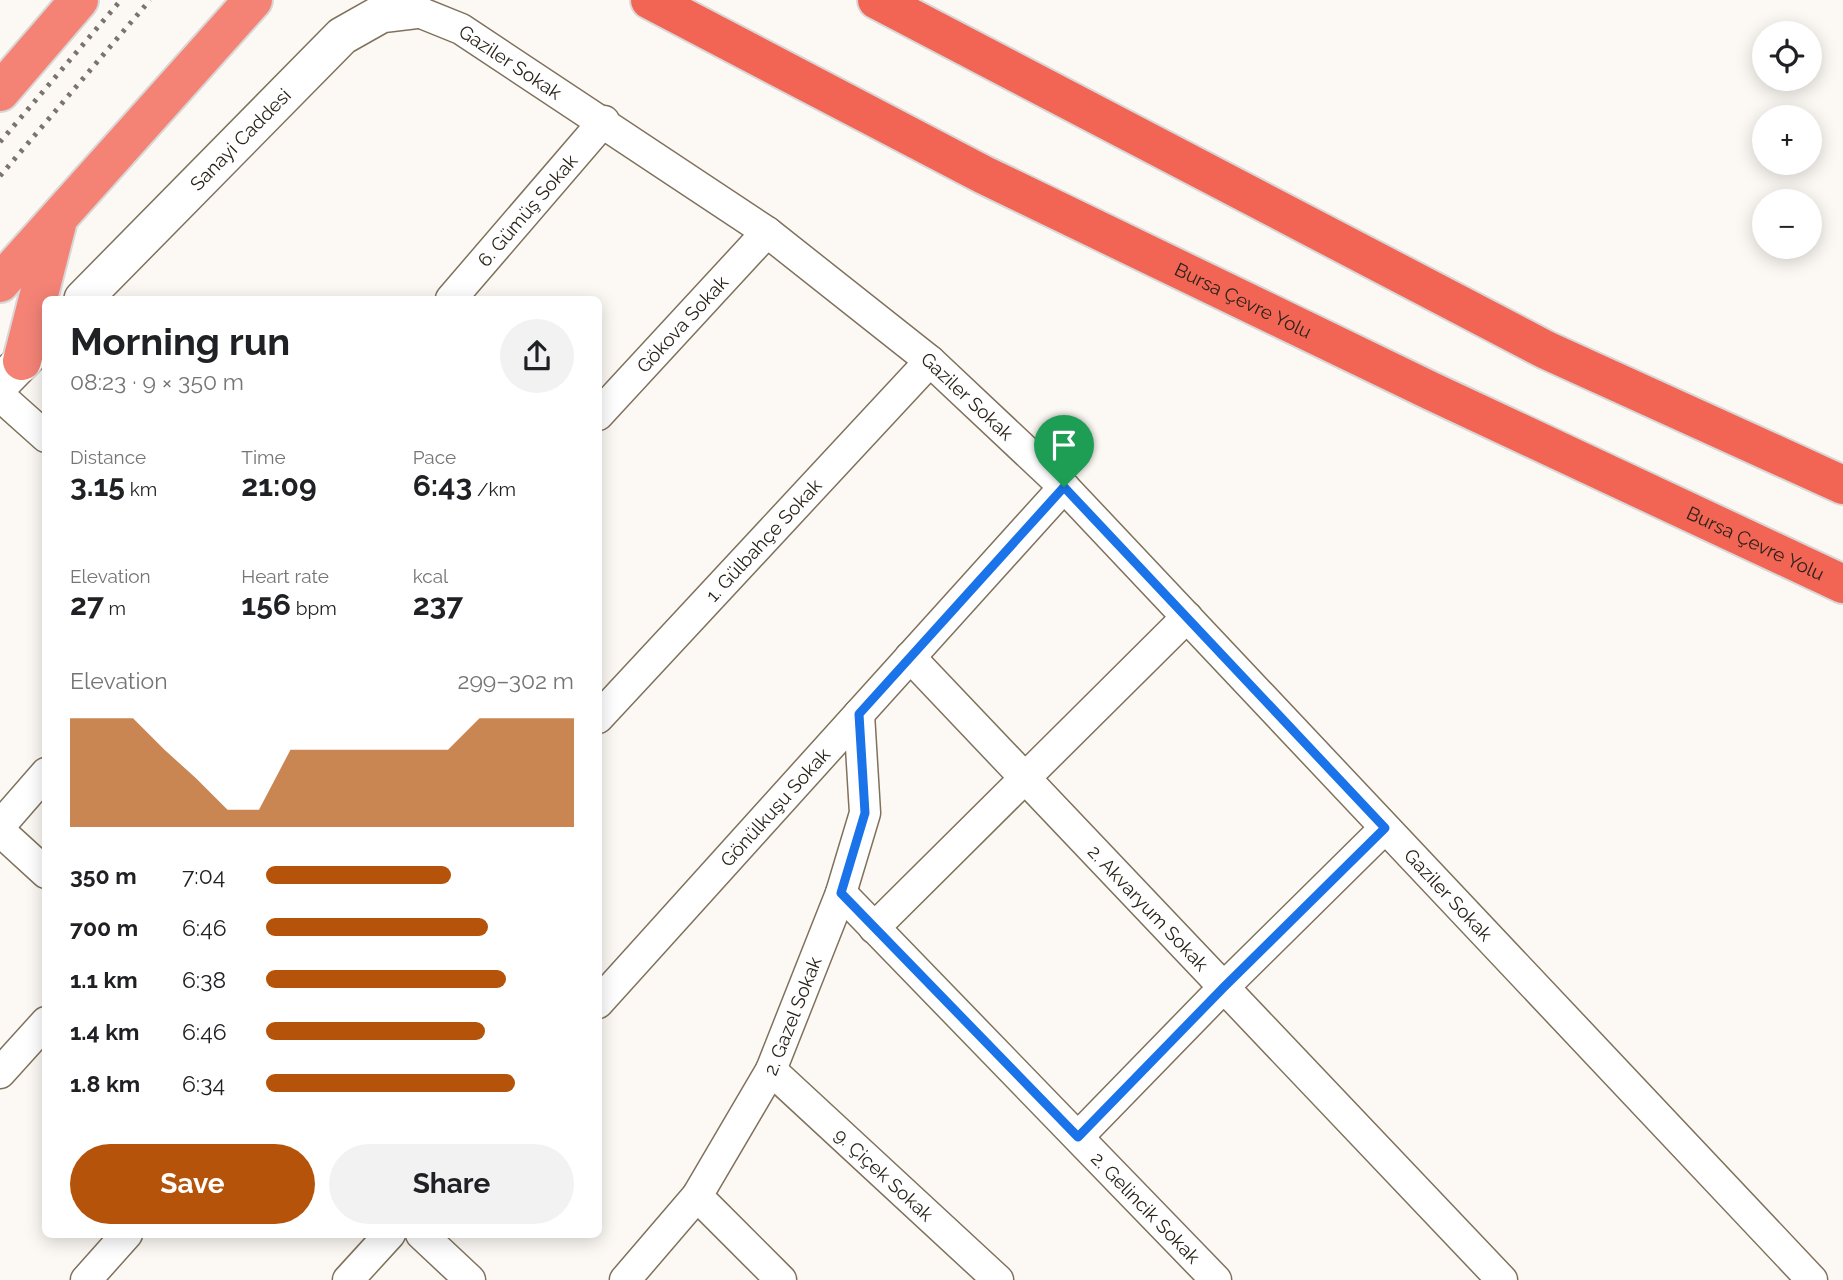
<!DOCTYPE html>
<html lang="en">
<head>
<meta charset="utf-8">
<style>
	:root { --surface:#fff; --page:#f2f2f2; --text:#202124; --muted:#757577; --accent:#b45309 }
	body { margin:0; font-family:Raleway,sans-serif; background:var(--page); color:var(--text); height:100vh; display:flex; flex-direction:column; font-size:26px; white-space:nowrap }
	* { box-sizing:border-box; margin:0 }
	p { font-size:23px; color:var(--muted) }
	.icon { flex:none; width:38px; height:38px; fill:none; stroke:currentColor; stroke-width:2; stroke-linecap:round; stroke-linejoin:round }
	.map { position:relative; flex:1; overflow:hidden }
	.details { position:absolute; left:42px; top:296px; width:560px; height:942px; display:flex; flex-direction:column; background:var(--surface); border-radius:10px; box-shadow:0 4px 18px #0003 }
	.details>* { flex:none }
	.buttons { position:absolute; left:1752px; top:21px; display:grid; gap:14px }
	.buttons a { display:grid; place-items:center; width:70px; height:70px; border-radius:50%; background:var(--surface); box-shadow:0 4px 18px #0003; font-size:35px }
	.pin { position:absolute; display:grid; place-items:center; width:60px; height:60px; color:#fff; margin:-72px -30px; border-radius:50% 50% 50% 0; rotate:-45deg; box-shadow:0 0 7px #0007 }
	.pin .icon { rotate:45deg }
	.round { display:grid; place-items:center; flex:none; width:74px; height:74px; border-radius:37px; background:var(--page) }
	.summary { display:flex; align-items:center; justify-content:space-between; height:119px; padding:0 28px }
	h1 { font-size:38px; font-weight:700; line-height:52px }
	.figures { display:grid; grid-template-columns:repeat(3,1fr); gap:10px; height:119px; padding:7px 28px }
	.figures div { display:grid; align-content:center }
	.figures b { font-size:30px; font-weight:700 }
	.figures small { font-size:19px; font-weight:400 }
	.figures p { font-size:19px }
	.chart { height:196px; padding:14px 28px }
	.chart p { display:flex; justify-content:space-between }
	.chart svg { width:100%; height:126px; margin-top:7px; fill:var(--accent); opacity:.7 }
	.cta { display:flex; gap:14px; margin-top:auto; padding:14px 28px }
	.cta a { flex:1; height:80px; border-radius:42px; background:var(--accent); color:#fff; font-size:28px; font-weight:700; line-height:80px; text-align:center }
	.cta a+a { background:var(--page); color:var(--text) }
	ul { padding:0 28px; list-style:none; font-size:23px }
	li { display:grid; grid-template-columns:112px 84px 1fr; align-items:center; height:52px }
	li i { height:18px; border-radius:9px; background:var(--accent) }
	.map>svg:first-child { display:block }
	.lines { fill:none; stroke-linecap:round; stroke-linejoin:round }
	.minor-casing { stroke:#80715c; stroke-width:33 }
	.tertiary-casing { stroke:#80715c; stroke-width:40 }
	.trunk-casing { stroke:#d9d7d6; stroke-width:42 }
	.motorway-casing { stroke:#d9d7d6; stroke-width:42 }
	.minor { stroke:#fff; stroke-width:30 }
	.tertiary { stroke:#fff; stroke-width:37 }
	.trunk { stroke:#f48376; stroke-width:38 }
	.motorway { stroke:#f26454; stroke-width:38 }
	.rail { stroke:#7a746d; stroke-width:5; stroke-dasharray:3.5 7; stroke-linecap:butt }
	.route-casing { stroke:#fff; stroke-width:14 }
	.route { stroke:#1a73e8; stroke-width:9 }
	.labels { text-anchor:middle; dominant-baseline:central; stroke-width:5; stroke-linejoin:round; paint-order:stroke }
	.street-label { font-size:19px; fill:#2a231a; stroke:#fff }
</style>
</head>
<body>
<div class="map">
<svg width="1843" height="1280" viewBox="0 0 1843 1280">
	<rect width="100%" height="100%" fill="#fcf9f4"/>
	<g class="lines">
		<!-- minor casing -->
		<g class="minor-casing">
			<g id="minor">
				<path id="s1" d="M414,10L461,29L767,232L930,361L1064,487L1812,1280"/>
				<path id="s2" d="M451,299L604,121"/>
				<polyline points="0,396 46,437"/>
				<path id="s3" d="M598,415L767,232"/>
				<path id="s4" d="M910,657L1502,1280"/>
				<path id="s5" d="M598,718L930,361"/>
				<polyline points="0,826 46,773"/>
				<polyline points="0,831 46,873"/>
				<path id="s6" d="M841,893L1216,1280"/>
				<polyline points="874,928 1187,617"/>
				<path id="s7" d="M598,1003L1064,487"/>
				<path id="s8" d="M771,1070L998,1280"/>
				<polyline points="0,1073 46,1022"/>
				<polyline points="1078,1137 1224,987 1385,828"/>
				<polyline points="697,1196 781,1280"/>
				<polyline points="421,1234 470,1280"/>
				<polyline points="86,1280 127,1234"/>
				<polyline points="348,1280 390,1234"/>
				<path id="s9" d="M625,1280L697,1196L771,1070L841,893L865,813L859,714"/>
			</g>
		</g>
		<!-- tertiary casing -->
		<g class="tertiary-casing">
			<g id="tertiary">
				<path id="s10" d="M83,299L342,36L381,14L414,10"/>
				<polyline points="0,384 45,338"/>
			</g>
		</g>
		<!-- trunk casing -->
		<g class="trunk-casing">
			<g id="trunk">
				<polyline points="0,92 79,0"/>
				<polyline points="0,283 253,0"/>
				<polyline points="22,361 57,224"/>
			</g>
		</g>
		<!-- motorway casing -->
		<g class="motorway-casing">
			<g id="motorway">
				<path id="s11" d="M650,0L984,175L1431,391L1843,584"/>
				<polyline points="877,0 1546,350 1843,485"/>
			</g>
		</g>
		<!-- minor -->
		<use href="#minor" class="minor"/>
		<!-- tertiary -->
		<use href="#tertiary" class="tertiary"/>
		<!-- trunk -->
		<use href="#trunk" class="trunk"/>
		<!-- motorway -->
		<use href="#motorway" class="motorway"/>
		<!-- rail -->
		<g class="rail">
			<polyline points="0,142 121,0"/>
			<polyline points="0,176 150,0"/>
		</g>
	</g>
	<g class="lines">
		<!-- route casing -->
		<g class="route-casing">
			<polygon id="route" points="1064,487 1385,828 1224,987 1078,1137 841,893 865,813 859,714"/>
		</g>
		<!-- route -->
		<use href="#route" class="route"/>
	</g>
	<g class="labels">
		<!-- street labels -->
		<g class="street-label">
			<text stroke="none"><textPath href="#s1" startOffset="110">Gaziler Sokak</textPath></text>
			<text stroke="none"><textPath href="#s10" startOffset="224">Sanayi Caddesi</textPath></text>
			<text stroke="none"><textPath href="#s2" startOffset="117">6. Gümüş Sokak</textPath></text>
			<text stroke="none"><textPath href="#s11" startOffset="665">Bursa Çevre Yolu</textPath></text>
			<text stroke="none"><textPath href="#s3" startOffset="124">Gökova Sokak</textPath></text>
			<text stroke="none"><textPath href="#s1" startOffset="677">Gaziler Sokak</textPath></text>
			<text stroke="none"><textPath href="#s5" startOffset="243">1. Gülbahçe Sokak</textPath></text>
			<text stroke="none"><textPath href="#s11" startOffset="1232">Bursa Çevre Yolu</textPath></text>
			<text stroke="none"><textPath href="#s7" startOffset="264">Gönülkuşu Sokak</textPath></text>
			<text stroke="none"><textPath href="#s1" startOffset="1370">Gaziler Sokak</textPath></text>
			<text stroke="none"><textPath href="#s4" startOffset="346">2. Akvaryum Sokak</textPath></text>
			<text stroke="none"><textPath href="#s9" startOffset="315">2. Gazel Sokak</textPath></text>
			<text stroke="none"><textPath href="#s8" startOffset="154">9. Çiçek Sokak</textPath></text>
			<text stroke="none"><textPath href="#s6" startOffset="438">2. Gelincik Sokak</textPath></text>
		</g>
	</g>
</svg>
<div class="buttons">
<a><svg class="icon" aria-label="locate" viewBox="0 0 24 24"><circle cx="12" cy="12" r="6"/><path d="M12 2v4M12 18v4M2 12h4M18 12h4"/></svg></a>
<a>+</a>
<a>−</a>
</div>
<div class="pin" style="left:1064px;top:487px;background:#1e9e55"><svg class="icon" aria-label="arrive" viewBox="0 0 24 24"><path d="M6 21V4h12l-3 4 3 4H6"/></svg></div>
<section class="details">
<div class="summary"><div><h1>Morning run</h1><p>08:23 · 9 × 350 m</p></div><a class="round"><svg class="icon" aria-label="share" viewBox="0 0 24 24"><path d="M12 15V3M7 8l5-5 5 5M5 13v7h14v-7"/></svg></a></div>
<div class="figures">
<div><p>Distance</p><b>3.15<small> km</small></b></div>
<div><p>Time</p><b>21:09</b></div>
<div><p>Pace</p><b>6:43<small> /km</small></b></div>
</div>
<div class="figures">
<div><p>Elevation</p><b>27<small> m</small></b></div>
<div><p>Heart rate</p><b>156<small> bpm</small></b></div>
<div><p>kcal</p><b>237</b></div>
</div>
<div class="chart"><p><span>Elevation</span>299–302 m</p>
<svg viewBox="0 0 160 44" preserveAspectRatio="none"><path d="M0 44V6L10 6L20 6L30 17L40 27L50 38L60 38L70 17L80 17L90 17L100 17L110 17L120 17L130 6L140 6L150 6L160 6V44z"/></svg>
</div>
<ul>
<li><b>350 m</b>7:04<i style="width:60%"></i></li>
<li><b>700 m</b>6:46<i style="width:72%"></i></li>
<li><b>1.1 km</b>6:38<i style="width:78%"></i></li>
<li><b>1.4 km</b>6:46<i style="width:71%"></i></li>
<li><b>1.8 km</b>6:34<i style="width:81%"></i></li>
</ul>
<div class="cta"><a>Save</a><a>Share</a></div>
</section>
</div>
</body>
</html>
